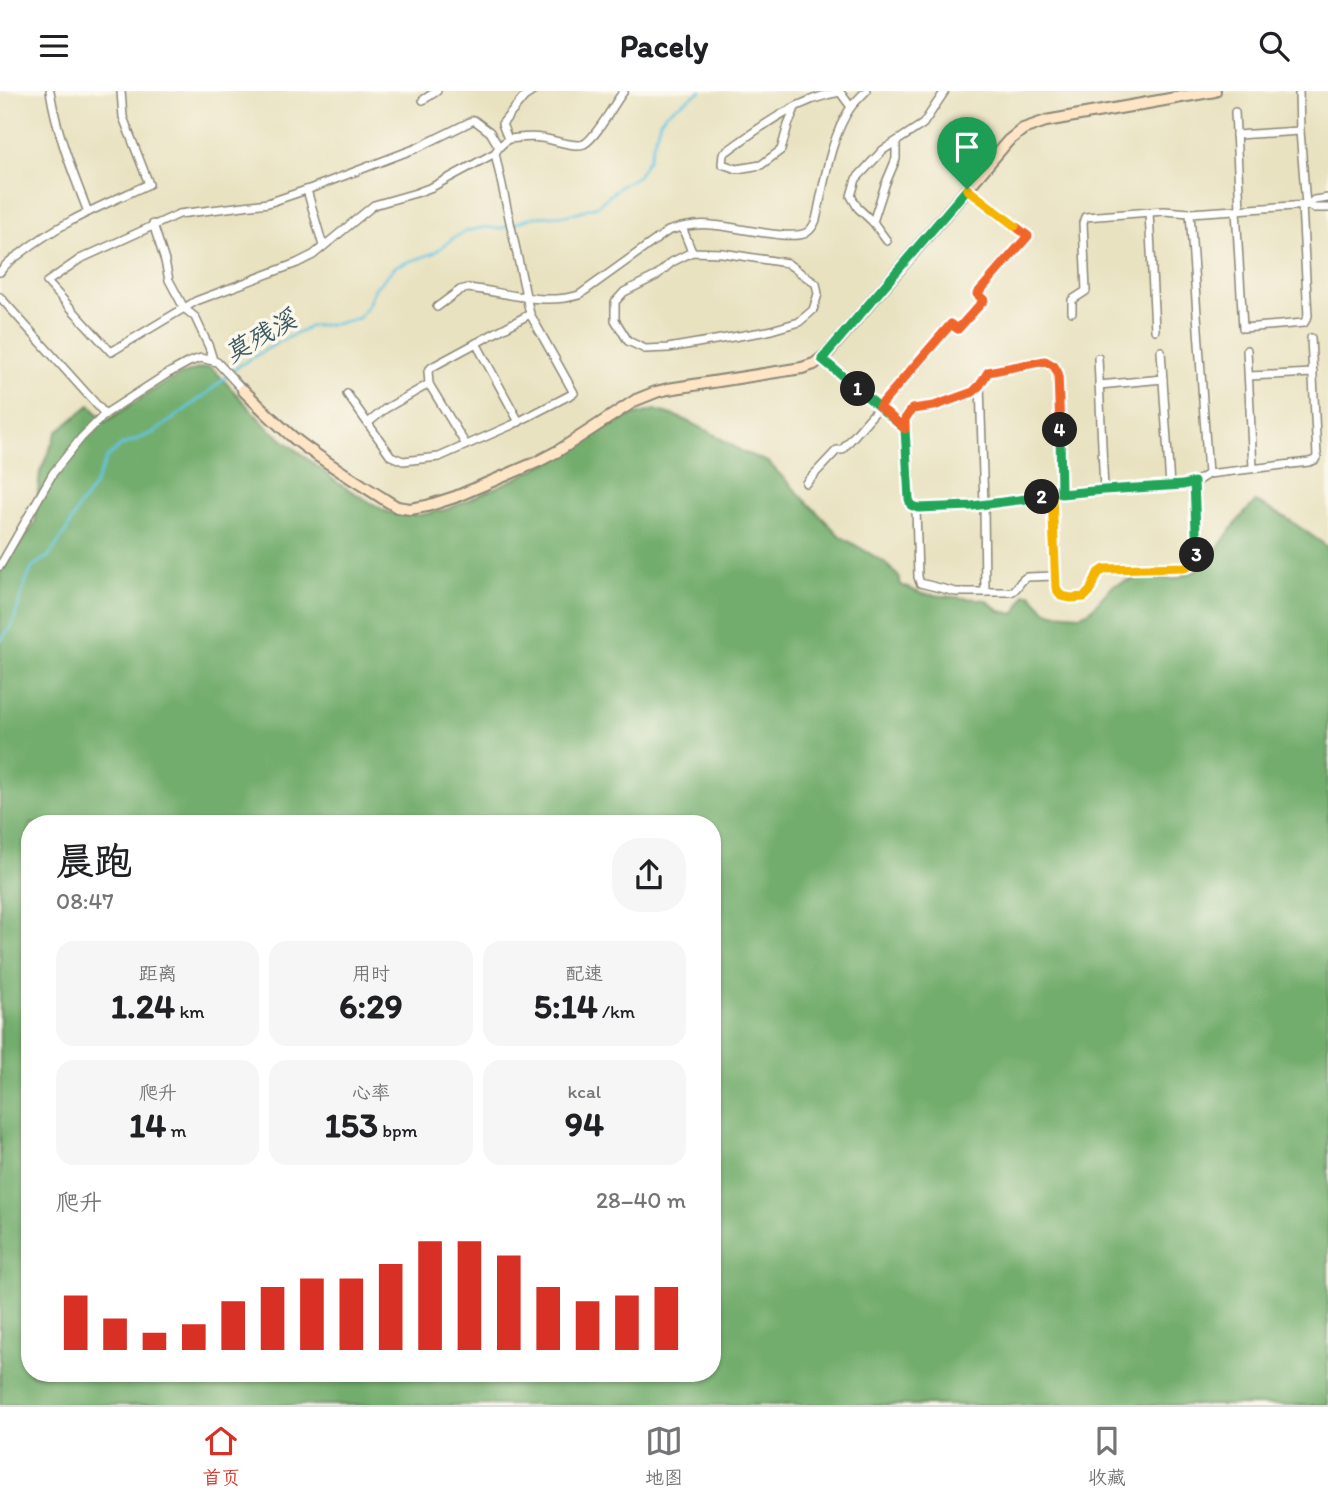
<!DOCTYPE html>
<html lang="zh">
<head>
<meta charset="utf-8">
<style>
	:root { --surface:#fff; --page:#f6f6f6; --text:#202124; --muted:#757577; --line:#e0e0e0; --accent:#d93025 }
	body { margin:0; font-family:Itim,"LXGW WenKai TC",sans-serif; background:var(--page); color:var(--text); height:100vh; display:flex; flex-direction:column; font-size:26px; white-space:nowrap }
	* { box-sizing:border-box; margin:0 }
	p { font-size:23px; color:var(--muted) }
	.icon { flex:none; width:38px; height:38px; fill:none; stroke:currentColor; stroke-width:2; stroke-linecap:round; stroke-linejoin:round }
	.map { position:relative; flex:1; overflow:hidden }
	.drawer { position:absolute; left:21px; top:724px; width:700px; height:567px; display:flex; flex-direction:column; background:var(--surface); border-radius:28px; box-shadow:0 2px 5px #0004 }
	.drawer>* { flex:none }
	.pin { position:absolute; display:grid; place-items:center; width:60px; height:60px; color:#fff; margin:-72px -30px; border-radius:50% 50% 50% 0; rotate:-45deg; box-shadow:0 0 7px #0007 }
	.pin .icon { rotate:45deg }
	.km { position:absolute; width:35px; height:35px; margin:-18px; border-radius:50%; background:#222; color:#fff; font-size:19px; line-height:35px; text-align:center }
	.round { display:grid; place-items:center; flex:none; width:74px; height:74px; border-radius:28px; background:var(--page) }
	.headline { display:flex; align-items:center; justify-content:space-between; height:119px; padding:0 35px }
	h1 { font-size:38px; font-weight:700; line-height:52px }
	.metrics { display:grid; grid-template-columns:repeat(3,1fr); gap:10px; height:119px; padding:7px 35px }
	.metrics div { display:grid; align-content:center; border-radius:18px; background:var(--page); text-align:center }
	.metrics b { font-size:35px; font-weight:700 }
	.metrics small { font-size:19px; font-weight:400 }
	.metrics p { font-size:19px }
	.chart { height:196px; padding:14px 35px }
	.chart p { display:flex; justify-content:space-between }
	.chart svg { width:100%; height:126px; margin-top:7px; stroke:var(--accent); stroke-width:6 }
	header { display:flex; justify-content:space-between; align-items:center; height:91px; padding:0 35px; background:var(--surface); font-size:32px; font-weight:700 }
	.tab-bar { display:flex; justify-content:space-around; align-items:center; height:98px; border-top:2px solid var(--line); background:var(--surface); font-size:19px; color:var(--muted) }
	.tab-bar a { display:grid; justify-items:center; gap:4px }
	.tab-bar .current { color:var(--accent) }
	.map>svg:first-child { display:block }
	.forest { fill:#73ad6d; stroke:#4f6c4c; stroke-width:2; fill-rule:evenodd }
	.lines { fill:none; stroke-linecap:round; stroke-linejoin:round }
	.stream { stroke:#65c6e3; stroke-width:2.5 }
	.street-casing { stroke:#8a8676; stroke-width:10 }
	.secondary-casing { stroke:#8a8676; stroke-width:14 }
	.street { stroke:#fff; stroke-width:7 }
	.secondary { stroke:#fee5c5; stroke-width:10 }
	.split-1-casing { stroke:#fff; stroke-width:14 }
	.split-2-casing { stroke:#fff; stroke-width:14 }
	.split-3-casing { stroke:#fff; stroke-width:14 }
	.split-4-casing { stroke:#fff; stroke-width:14 }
	.split-5-casing { stroke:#fff; stroke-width:14 }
	.split-6-casing { stroke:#fff; stroke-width:14 }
	.split-7-casing { stroke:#fff; stroke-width:14 }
	.split-1 { stroke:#22a559; stroke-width:9 }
	.split-2 { stroke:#22a559; stroke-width:9 }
	.split-3 { stroke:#f5b400; stroke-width:9 }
	.split-4 { stroke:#22a559; stroke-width:9 }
	.split-5 { stroke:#f0652b; stroke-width:9 }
	.split-6 { stroke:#f0652b; stroke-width:9 }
	.split-7 { stroke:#f5b400; stroke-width:9 }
	.labels { text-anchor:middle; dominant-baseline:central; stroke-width:7; stroke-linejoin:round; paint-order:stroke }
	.water-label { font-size:26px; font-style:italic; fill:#3c5a62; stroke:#fbf7ec }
</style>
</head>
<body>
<header><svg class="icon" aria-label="menu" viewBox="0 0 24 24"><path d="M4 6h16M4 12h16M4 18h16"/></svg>Pacely<svg class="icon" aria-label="search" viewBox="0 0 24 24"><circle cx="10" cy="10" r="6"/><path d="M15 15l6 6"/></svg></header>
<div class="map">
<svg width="1328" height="1314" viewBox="0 0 1328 1314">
	<rect width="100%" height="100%" fill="#fbf7ec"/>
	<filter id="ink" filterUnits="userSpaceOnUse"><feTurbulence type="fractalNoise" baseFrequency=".0143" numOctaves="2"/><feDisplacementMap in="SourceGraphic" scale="14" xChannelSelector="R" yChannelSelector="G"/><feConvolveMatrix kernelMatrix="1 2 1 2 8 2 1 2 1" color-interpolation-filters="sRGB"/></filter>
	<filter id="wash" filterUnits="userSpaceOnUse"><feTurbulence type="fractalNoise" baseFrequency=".00686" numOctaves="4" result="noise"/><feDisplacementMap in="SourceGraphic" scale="28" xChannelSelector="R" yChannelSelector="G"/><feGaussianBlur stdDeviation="1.57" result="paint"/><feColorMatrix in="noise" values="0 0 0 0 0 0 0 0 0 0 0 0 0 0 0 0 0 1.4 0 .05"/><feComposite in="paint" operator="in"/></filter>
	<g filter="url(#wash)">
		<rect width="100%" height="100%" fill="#e9e2c1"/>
		<!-- forest -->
		<path class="forest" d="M209,276L214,279L267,336L338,392L385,420L400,424H421L448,418L517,387L574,358L616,329L655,319L678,326L708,340L743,361L768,371L840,445L884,471L899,486L901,494L922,503L986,509L1000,520L1014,523L1018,519L1025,503H1031L1045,519L1053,522L1080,524L1090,520L1112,495L1126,490L1145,486L1175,488L1197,479L1210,468L1232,437L1246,420L1256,411L1285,426L1328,456V1314H0V481L35,432L40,381L57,341L90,314L105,331C134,313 175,279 209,276ZM30,733H712V1283H30Z"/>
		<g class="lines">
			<!-- stream -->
			<polyline class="stream" points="0,550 12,535 25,493 33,475 49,465 67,439 79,415 93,397 107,367 121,355 155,341 205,304 240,274 276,253 311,235 335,233 359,227 368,214 375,197 396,175 434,162 455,146 467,140 485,136 499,138 534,126 568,124 597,115 622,94 638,85 649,67 660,30 666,22 701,0"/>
		</g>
	</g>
	<g filter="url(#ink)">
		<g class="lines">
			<!-- street casing -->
			<g class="street-casing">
				<g id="street">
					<path d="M50,0C57,43 72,80 88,121"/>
					<path d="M533,0L524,6L502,33L508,48C520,47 530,45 541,47C552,48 575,57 584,53C597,46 614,12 624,0"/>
					<polyline points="1299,0 1300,40 1306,114"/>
					<polyline points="423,9 437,0"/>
					<path d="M795,17L788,34L781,59L761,74L737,78L722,73L723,63C759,37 796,8 840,1L851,16"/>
					<polyline points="1235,21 1240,118"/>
					<polyline points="1236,44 1300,40"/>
					<polyline points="495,62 432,96 416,102 374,114 313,164 297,172 196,210 111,261 47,191 80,168 179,123 268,112 312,97 417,57 474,29 490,41 499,56"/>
					<polyline points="307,99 323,155"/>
					<polyline points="1308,114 1314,109 1328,107"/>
					<polyline points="1236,119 1243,237 1304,232 1308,225 1302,114"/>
					<polyline points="1149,121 1155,239"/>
					<polyline points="1190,122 1208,383"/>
					<polyline points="873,131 885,94 896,68 896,51"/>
					<polyline points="153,133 165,170 169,189 184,217 195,226 209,256 213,269"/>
					<polyline points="682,136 692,161 672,171 656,185 624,201 615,211 615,229 628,250 645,258 668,257 768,240 799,231 813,219 818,203 816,193 787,172 722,162 692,161"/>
					<polyline points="887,150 873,131 858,117 851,105 856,88 883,59 923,33 945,0"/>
					<path d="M0,181C5,173 12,168 20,163C58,132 104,114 149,93L123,26L121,0"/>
					<polyline points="0,206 105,323"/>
					<path d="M437,216L460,199L468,197C505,201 542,215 579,204L668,140C683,135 697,132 712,134C733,135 790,150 806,142C811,139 814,134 816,129C824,94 830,46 851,16C855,11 861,5 866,0"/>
					<polyline points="1072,221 1072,209 1086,200 1083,132 1085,126 1164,120 1190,122 1308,114 1314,117 1328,117"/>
					<polyline points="476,252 519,331"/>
					<polyline points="1247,259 1253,377"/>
					<polyline points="1161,260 1170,395"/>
					<polyline points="1098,267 1104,399"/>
					<polyline points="822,268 905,338"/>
					<polyline points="1249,285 1313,282"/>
					<polyline points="429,293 428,280 432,276 530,223"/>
					<polyline points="980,294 984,414 985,501"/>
					<polyline points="1099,294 1163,288"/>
					<polyline points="347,303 391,365 403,370 439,366 512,334 574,302 530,223 495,62 499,56 508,48"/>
					<polyline points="368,332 385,318 429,293 466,354"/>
					<polyline points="806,392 837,359 842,359 951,233 958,238 984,209 977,203 1028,145 967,98"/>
					<path d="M1061,403L1059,287C1058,277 1052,270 1042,270L988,281L976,298L973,301L934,315L912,318L906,326L905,334L909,408L911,414L918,417L972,415L1104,399L1183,394L1197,390L1208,383L1309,371L1315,369L1317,365L1311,247"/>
					<polyline points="1052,404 1057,501 1064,506 1082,507 1090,500 1098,482 1105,478 1187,476 1194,470 1197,464 1194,391"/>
					<path d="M916,417L918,486L920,492L956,501H1011C1018,499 1019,489 1027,486L1055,485"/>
					<polyline points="0,475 53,382 81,347 105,323 167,283 189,271 201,267 217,271 243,299"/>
				</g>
			</g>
			<!-- secondary casing -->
			<g class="secondary-casing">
				<path id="secondary" d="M243,299C260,316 277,333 295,348C324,371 356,390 387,410L397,416L410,418L427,415L455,406L537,371L558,360L636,309L656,301L668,298L802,277L814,273L826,264L1008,50L1023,38L1046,30L1215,0"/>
			</g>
			<!-- street -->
			<use href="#street" class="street"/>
			<!-- secondary -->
			<use href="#secondary" class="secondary"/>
		</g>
	</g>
	<g class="lines" filter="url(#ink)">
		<!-- split-1 casing -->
		<g class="split-1-casing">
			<polyline id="split-1" points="858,298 822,268 967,98"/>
		</g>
		<!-- split-2 casing -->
		<g class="split-2-casing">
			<polyline id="split-2" points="858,298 905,338 909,408 911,414 918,417 972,415 1042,406"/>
		</g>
		<!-- split-3 casing -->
		<g class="split-3-casing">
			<polyline id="split-3" points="1042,406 1052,404 1056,497 1061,505 1071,507 1084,506 1090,500 1098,482 1105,478 1186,476 1191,474 1197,464"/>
		</g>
		<!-- split-4 casing -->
		<g class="split-4-casing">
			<polyline id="split-4" points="1060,339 1061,403 1104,399 1183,394 1194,391 1197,464"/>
		</g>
		<!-- split-5 casing -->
		<g class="split-5-casing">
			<polyline id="split-5" points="887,322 905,338 905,328 912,318 934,315 973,301 980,294 988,281 1045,270 1054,275 1058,282 1060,339"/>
		</g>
		<!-- split-6 casing -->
		<g class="split-6-casing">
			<polyline id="split-6" points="887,322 879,316 951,233 958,238 984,209 977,203 1028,145 1015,135"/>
		</g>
		<!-- split-7 casing -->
		<g class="split-7-casing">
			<polyline id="split-7" points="967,98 1015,135"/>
		</g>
		<!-- split-1 -->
		<use href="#split-1" class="split-1"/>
		<!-- split-2 -->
		<use href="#split-2" class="split-2"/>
		<!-- split-3 -->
		<use href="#split-3" class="split-3"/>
		<!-- split-4 -->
		<use href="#split-4" class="split-4"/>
		<!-- split-5 -->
		<use href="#split-5" class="split-5"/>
		<!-- split-6 -->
		<use href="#split-6" class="split-6"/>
		<!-- split-7 -->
		<use href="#split-7" class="split-7"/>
	</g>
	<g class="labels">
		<!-- water labels -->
		<g class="water-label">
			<text transform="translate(260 245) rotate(-30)">莫残溪</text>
		</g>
	</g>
</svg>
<div class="pin" style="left:967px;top:98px;background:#1e9e55"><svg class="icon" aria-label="arrive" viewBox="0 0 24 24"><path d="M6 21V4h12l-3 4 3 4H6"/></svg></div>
<b class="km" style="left:858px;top:298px">1</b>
<b class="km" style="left:1042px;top:406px">2</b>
<b class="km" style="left:1197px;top:464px">3</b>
<b class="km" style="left:1060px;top:339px">4</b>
<section class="drawer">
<div class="headline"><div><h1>晨跑</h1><p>08:47</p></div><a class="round"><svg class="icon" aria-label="share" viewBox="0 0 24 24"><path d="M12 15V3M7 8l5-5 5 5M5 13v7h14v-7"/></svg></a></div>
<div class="metrics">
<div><p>距离</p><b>1.24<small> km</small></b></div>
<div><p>用时</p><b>6:29</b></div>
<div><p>配速</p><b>5:14<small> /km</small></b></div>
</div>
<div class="metrics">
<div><p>爬升</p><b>14<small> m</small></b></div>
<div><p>心率</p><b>153<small> bpm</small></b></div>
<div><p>kcal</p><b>94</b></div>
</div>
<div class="chart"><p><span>爬升</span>28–40 m</p>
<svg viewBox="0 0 160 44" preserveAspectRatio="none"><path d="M5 44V25M15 44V33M25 44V38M35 44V35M45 44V27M55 44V22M65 44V19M75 44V19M85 44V14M95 44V6M105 44V6M115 44V11M125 44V22M135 44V27M145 44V25M155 44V22"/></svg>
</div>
</section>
</div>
<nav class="tab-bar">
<a class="current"><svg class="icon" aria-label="home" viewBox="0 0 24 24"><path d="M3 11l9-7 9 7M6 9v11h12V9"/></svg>首页</a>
<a><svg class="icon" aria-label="map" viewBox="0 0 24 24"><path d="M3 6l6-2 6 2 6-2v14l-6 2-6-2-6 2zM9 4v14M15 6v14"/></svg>地图</a>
<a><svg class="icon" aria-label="saved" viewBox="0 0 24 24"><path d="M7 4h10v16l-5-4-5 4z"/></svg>收藏</a>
</nav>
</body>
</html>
